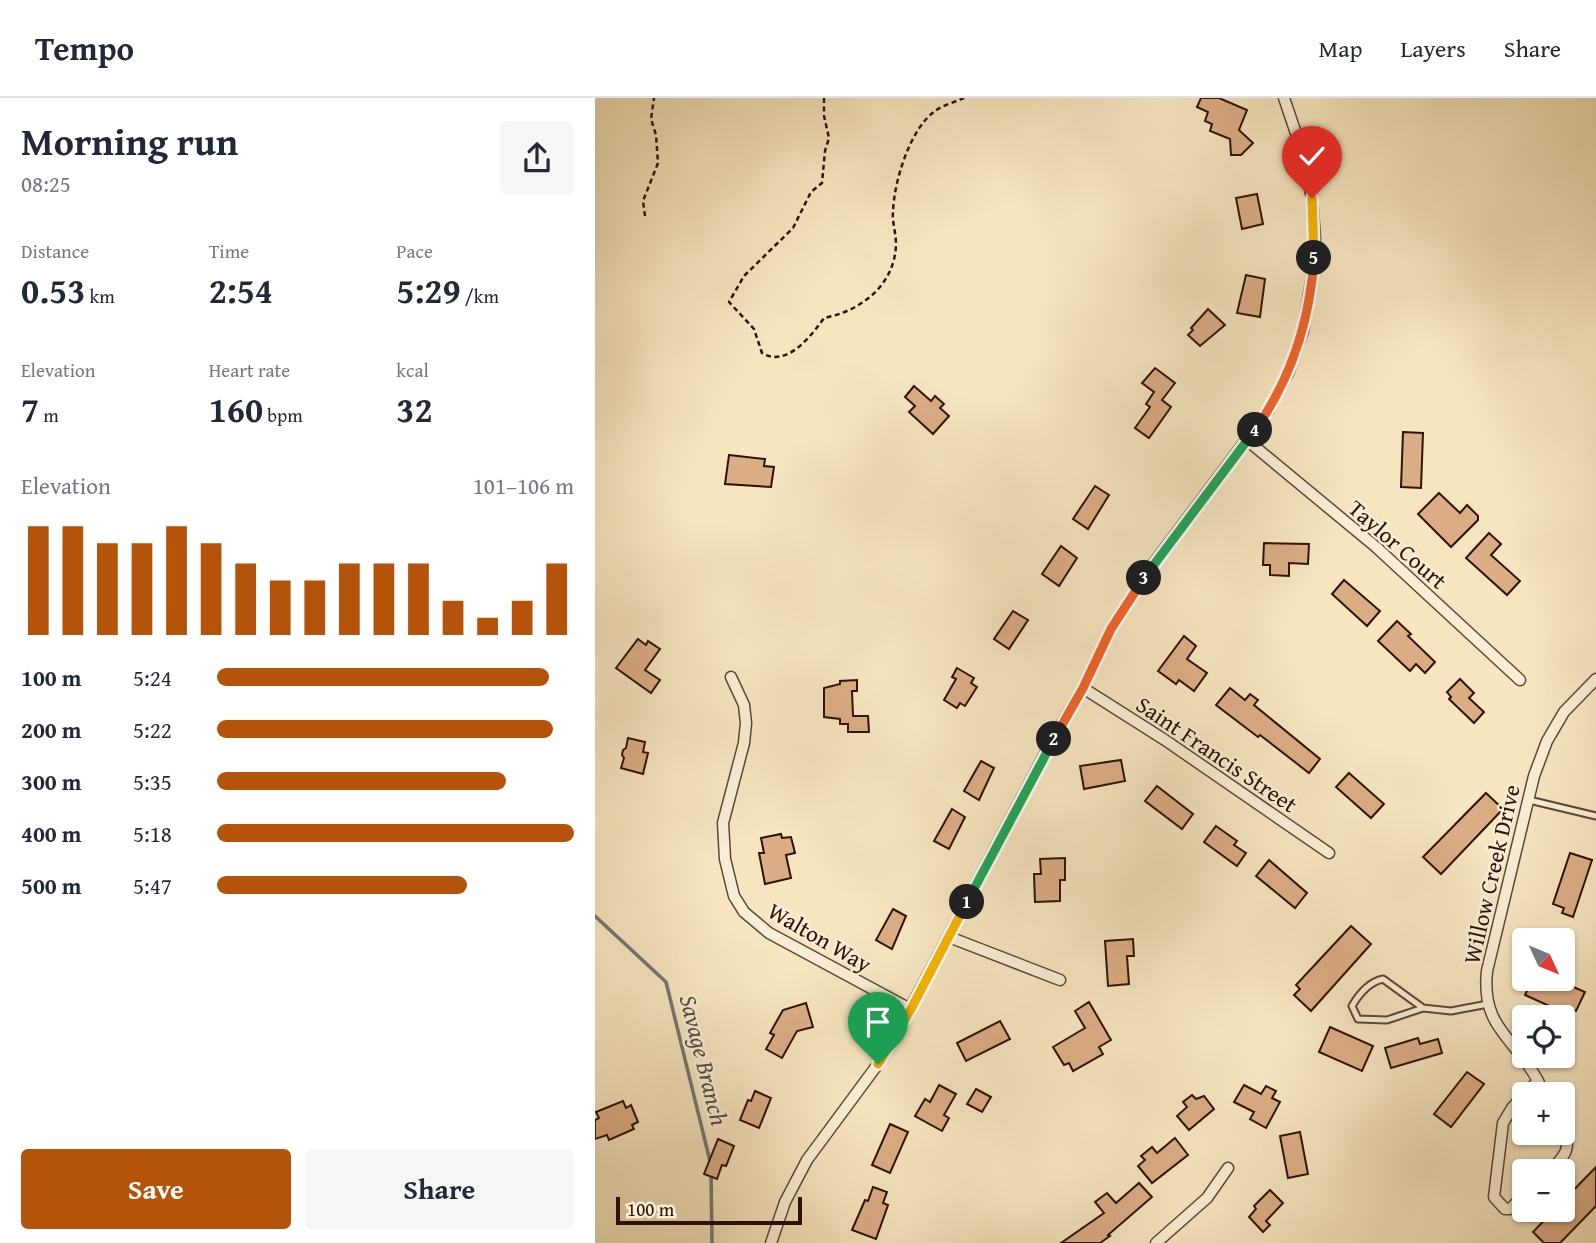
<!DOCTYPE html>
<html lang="en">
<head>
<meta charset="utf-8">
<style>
	:root { --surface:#fff; --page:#f6f6f7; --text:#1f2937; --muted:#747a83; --line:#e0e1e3; --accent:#b45309 }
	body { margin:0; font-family:"Gentium Book Plus",serif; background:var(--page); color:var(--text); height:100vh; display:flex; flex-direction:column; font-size:26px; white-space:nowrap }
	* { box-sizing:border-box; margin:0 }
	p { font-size:23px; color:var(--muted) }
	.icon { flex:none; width:38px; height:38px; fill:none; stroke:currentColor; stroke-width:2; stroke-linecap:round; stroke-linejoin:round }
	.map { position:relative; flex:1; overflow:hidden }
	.side { display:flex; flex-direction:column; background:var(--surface); width:595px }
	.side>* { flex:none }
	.needle { width:46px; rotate:134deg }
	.buttons { position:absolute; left:917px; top:830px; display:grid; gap:14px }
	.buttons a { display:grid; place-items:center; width:63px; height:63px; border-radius:7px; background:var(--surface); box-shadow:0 2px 5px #0004; font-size:35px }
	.scale { position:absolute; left:21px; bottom:18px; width:186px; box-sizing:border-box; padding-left:7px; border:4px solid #2e1206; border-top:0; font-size:19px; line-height:24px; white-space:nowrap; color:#2e1206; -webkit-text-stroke:5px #f9eed5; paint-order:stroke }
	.pin { position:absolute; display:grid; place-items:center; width:60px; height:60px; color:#fff; margin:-72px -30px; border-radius:50% 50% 50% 0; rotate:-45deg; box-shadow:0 0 7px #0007 }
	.pin .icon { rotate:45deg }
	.km { position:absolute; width:35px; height:35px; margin:-18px; border-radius:50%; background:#222; color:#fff; font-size:19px; line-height:35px; text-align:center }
	.round { display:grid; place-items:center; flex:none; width:74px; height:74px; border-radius:7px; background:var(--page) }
	.head { display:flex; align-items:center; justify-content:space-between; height:119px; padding:0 21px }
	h1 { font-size:38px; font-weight:800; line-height:52px }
	.metrics { display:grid; grid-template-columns:repeat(3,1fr); gap:10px; height:119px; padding:7px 21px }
	.metrics div { display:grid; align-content:center }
	.metrics b { font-size:35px; font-weight:800 }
	.metrics small { font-size:19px; font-weight:400 }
	.metrics p { font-size:19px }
	.chart { height:196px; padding:14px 21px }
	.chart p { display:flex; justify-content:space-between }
	.chart svg { width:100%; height:126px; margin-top:7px; stroke:var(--accent); stroke-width:6 }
	.primary-button { display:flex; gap:14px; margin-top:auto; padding:14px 21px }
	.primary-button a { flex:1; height:80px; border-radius:7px; background:var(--accent); color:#fff; font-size:28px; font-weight:800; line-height:80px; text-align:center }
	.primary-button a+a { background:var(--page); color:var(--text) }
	ul { padding:0 21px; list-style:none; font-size:23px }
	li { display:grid; grid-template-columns:112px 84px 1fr; align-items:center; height:52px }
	li i { height:18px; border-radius:9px; background:var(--accent) }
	header { display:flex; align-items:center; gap:42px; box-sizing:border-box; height:98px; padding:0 35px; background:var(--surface); border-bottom:2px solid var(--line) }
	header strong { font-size:33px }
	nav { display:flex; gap:38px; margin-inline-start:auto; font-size:24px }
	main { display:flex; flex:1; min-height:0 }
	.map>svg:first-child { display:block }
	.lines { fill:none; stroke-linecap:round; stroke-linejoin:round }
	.stream { stroke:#747874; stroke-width:3.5 }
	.building { fill:#dbad85; stroke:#2e1206; stroke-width:2 }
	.lane-casing { stroke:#604734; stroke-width:9 }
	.street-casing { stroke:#604734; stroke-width:13 }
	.path { stroke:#2e1206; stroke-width:2.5; stroke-dasharray:5 3.5; stroke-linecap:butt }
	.lane { stroke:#f9eed5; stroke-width:5 }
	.street { stroke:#f9eed5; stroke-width:10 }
	.split-1-casing { stroke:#fff; stroke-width:14 }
	.split-2-casing { stroke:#fff; stroke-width:14 }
	.split-3-casing { stroke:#fff; stroke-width:14 }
	.split-4-casing { stroke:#fff; stroke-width:14 }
	.split-5-casing { stroke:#fff; stroke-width:14 }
	.split-6-casing { stroke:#fff; stroke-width:14 }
	.split-1 { stroke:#f5b400; stroke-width:9 }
	.split-2 { stroke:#22a559; stroke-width:9 }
	.split-3 { stroke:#f0652b; stroke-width:9 }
	.split-4 { stroke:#22a559; stroke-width:9 }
	.split-5 { stroke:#f0652b; stroke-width:9 }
	.split-6 { stroke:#f5b400; stroke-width:9 }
	.labels { text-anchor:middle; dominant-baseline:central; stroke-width:5; stroke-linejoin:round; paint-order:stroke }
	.street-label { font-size:23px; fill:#2e1206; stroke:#f9eed5 }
	.water-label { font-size:24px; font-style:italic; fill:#574e46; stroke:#f9eed5 }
</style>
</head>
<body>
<header>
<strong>Tempo</strong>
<nav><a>Map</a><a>Layers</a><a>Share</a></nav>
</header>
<main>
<section class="side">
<div class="head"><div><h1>Morning run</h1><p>08:25</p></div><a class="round"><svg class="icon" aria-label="share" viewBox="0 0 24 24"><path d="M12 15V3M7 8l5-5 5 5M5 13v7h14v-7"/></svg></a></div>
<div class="metrics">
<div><p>Distance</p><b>0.53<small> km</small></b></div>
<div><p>Time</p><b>2:54</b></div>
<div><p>Pace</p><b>5:29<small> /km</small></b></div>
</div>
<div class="metrics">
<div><p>Elevation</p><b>7<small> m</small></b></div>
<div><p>Heart rate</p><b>160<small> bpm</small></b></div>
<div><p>kcal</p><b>32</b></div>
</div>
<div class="chart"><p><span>Elevation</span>101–106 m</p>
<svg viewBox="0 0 160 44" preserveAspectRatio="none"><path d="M5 44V6M15 44V6M25 44V12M35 44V12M45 44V6M55 44V12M65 44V19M75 44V25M85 44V25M95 44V19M105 44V19M115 44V19M125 44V32M135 44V38M145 44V32M155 44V19"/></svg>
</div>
<ul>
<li><b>100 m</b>5:24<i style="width:93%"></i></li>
<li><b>200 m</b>5:22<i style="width:94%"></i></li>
<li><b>300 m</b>5:35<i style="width:81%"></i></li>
<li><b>400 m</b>5:18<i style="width:100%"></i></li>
<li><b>500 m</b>5:47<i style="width:70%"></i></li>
</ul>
<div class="primary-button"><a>Save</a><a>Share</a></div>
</section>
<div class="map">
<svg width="1001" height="1145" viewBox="0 0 1001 1145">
	<rect width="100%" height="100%" fill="#f6e5bf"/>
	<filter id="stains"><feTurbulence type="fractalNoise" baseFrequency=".00286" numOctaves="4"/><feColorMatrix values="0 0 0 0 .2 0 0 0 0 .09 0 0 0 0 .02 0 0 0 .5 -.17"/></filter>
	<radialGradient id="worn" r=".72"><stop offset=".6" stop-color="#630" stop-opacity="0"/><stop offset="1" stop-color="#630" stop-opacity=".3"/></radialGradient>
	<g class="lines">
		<!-- stream -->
		<g class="stream">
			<polyline points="0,818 71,884 115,1063"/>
			<polyline points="116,1074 117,1145"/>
		</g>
	</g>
	<!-- building -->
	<g class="building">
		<polygon points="606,0 624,0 652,12 644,32 658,45 646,57 636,57 635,41 615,33 617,26 610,23 613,14 602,9"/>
		<polygon points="662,96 668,126 647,131 641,100"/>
		<polygon points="651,177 670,181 665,219 642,215"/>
		<polygon points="613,211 630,227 605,248 593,237 598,232 596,230"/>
		<polygon points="560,270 580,285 567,302 576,309 554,340 540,330 555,309 551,306 559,294 547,285"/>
		<polygon points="319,288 336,303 340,298 349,306 345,310 354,318 338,336 314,314 320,308 310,299"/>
		<polygon points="808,334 828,335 826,390 806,389"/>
		<polygon points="134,357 170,361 169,368 179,369 176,389 130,386"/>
		<polygon points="500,388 514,397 493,431 478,421"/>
		<polygon points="844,395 865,415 872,407 883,418 883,422 856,449 823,416"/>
		<polygon points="894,435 906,446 896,457 925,483 912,497 871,460"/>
		<polygon points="669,445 714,446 713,466 694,465 694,478 675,477 675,467 668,467"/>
		<polygon points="466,448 482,460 464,488 447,476"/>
		<polygon points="749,482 785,513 772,528 737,496"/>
		<polygon points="418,513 433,522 414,551 399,541"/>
		<polygon points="802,523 816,536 813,538 840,564 830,575 821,566 815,573 783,543"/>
		<polygon points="589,538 601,548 592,561 612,575 599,593 584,582 581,586 563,573"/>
		<polygon points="43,541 51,547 53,543 65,551 50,572 65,582 56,595 21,570"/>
		<polygon points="362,570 379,580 376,585 382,589 370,608 365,605 362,610 349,602 361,581 357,579"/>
		<polygon points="865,581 879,595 874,600 889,614 879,625 854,601 856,599 852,594"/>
		<polygon points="262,582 262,593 257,593 258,618 273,618 274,634 253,634 253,626 245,626 245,621 229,619 229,590 245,586 245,583"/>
		<polygon points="635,590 650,602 655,596 663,602 659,607 725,661 714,675 665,637 663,639 621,607"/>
		<polygon points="33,640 50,644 48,654 53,655 48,676 26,670 29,660 27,657 28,652 31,650"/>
		<polygon points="526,662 530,683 489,691 485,668"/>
		<polygon points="386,663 399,670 384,702 369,693"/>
		<polygon points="754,675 789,706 776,720 741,689"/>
		<polygon points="562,688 598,716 587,731 550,703"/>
		<polygon points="891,695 908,711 846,776 828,759"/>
		<polygon points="357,711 370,719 354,751 339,743"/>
		<polygon points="621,728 642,743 639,747 651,755 642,768 609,744"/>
		<polygon points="186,736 187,740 196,739 200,755 191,757 196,780 170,786 164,755 169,755 166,740"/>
		<polygon points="975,755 997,762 978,819 967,815 969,810 958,806"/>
		<polygon points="470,760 470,782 465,782 465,803 440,804 439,776 446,776 445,761"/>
		<polygon points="674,762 712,795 700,810 661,778"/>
		<polygon points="298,811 311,818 297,851 281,842"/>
		<polygon points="756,828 776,846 716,913 699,897 705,891 701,887"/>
		<polygon points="538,841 539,858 532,858 534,886 513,888 510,843"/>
		<polygon points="945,880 958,880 990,894 981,913 974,910 972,916 930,897 936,884 942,887"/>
		<polygon points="494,904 516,942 504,949 508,956 478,973 474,965 469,967 458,949 490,930 480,913"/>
		<polygon points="211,905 218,929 202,933 187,960 171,951 179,937 175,935 188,912"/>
		<polygon points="405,923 415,941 371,963 362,945"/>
		<polygon points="735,929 778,948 767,973 724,954"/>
		<polygon points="823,940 825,946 843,941 847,955 796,970 790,950"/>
		<polygon points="872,974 889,986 856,1029 839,1016"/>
		<polygon points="344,987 361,996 349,1017 354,1020 347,1033 320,1018 330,1001 335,1004"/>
		<polygon points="649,987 666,996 671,988 681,993 677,1000 685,1004 671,1030 655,1021 659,1014 639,1004"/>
		<polygon points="381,991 396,999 387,1014 372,1006"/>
		<polygon points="160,993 176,1000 164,1030 145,1022 153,1002 156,1003"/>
		<polygon points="597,997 601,1001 609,998 619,1011 594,1032 582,1018 592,1009 588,1004"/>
		<polygon points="28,1003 31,1010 36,1007 43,1024 37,1027 39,1031 14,1042 12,1037 0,1041 0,1022 4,1020 1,1014"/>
		<polygon points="295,1026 313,1034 295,1075 277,1067"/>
		<polygon points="705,1034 713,1076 693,1080 685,1038"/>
		<polygon points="580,1040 593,1057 557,1085 543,1068 550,1062 546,1058 557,1049 562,1055"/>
		<polygon points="123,1041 139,1048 131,1068 127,1067 122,1081 109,1076"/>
		<polygon points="1001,1069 1001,1108 965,1145 949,1145 938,1134 960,1111 968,1111 968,1103"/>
		<polygon points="544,1085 557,1099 513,1137 515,1138 505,1145 466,1145 509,1115 500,1104 512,1095 521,1105"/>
		<polygon points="278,1089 292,1094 288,1105 293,1107 281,1141 257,1132 270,1102 273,1103"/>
		<polygon points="675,1092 688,1105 671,1123 675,1127 668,1134 654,1119 661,1111 659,1108"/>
	</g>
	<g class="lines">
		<!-- lane casing -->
		<g class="lane-casing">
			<g id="lane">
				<polyline points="934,702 1001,718"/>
				<path d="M828,910L792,922L763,921L757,908C764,896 774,884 788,881L828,910L856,913L893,906"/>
			</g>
		</g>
		<!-- street casing -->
		<g class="street-casing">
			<g id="street">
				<polyline points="653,343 781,449 925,582"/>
				<polyline points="136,579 149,607 151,625 149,645 128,725 130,761 139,798 149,814 174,835 315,911"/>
				<polyline points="488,590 570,642 734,755"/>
				<polyline points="354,839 465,882"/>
				<path d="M943,983C920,939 886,931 892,873L939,678L952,643L969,614L1001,581"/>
				<polyline points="930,996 943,983 949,996"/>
				<polyline points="929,997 917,1010 908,1025 899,1099 910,1111 915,1111 929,1097"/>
				<path d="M955,1073C969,1059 978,1050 968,1030"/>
				<polyline points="176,1145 190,1104 212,1062 283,966 315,911 459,639 488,590 516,531 556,469 673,313 693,275 708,233 718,172 720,141 717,100 706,50 689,0"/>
				<polyline points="561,1145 612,1100 633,1070"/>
			</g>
		</g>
		<!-- path -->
		<g class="path">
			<path d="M229,0V18L234,40L230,53L227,85L216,94L198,130L149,178L134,204L159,231L167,255C192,270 216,238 229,220C266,213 300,187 301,146C301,135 297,124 298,114C299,83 315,31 340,13C348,7 360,4 369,0"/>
			<polyline points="50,118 48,103 63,65 61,37 56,21 59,0"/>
		</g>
		<!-- lane -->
		<use href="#lane" class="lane"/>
		<!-- street -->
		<use href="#street" class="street"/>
	</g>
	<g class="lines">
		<!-- split-1 casing -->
		<g class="split-1-casing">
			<polyline id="split-1" points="283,966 316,911 372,804"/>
		</g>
		<!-- split-2 casing -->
		<g class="split-2-casing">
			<polyline id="split-2" points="372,804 459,641"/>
		</g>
		<!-- split-3 casing -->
		<g class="split-3-casing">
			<polyline id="split-3" points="459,641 488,590 516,531 549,480"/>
		</g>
		<!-- split-4 casing -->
		<g class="split-4-casing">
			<polyline id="split-4" points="549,480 660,332"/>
		</g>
		<!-- split-5 casing -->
		<g class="split-5-casing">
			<path id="split-5" d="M660,332C696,281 715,222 719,160"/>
		</g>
		<!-- split-6 casing -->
		<g class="split-6-casing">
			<polyline id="split-6" points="717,100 719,160"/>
		</g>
		<!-- split-1 -->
		<use href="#split-1" class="split-1"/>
		<!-- split-2 -->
		<use href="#split-2" class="split-2"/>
		<!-- split-3 -->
		<use href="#split-3" class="split-3"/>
		<!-- split-4 -->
		<use href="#split-4" class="split-4"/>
		<!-- split-5 -->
		<use href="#split-5" class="split-5"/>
		<!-- split-6 -->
		<use href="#split-6" class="split-6"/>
	</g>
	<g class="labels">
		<!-- street labels -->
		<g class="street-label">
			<text transform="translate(803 446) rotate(41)">Taylor Court</text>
			<text transform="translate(622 656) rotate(34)">Saint Francis Street</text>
			<text transform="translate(896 776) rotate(-77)">Willow Creek Drive</text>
			<text transform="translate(225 839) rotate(30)">Walton Way</text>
		</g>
		<!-- water labels -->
		<g class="water-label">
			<text transform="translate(109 962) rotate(76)">Savage Branch</text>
		</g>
	</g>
	<rect width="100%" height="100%" filter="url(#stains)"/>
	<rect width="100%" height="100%" fill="url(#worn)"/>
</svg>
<div class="buttons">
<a><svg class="needle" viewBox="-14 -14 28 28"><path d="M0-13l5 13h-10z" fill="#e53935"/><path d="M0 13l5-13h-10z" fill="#747a83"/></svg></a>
<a><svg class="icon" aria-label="locate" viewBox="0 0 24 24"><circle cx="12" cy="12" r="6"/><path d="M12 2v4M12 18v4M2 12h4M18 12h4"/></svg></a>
<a>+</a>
<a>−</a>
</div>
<div class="scale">100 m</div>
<div class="pin" style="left:283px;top:966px;background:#1e9e55"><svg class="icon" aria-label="arrive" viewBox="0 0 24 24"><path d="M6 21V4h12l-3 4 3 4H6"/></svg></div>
<div class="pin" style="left:717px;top:100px;background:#d93025"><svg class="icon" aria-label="check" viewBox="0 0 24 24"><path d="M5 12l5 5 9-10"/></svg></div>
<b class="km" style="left:372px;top:804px">1</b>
<b class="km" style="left:459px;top:641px">2</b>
<b class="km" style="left:549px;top:480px">3</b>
<b class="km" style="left:660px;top:332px">4</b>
<b class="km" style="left:719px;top:160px">5</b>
</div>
</main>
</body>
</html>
